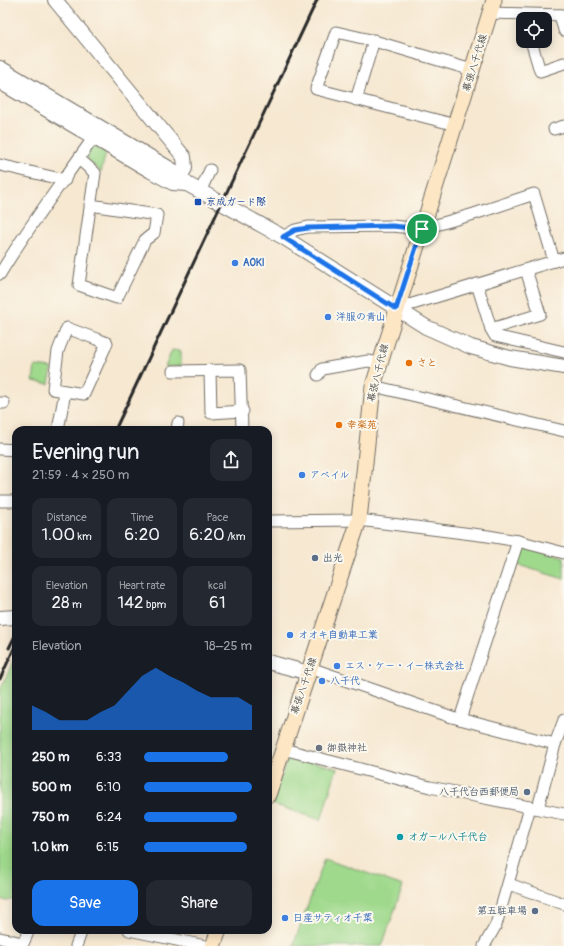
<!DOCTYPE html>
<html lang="en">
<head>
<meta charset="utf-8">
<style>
	:root { --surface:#171b24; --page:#242831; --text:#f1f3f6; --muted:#9ea1a6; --accent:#1a73e8 }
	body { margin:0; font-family:Pangolin,"Klee One",sans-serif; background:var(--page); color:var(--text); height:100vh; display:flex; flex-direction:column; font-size:15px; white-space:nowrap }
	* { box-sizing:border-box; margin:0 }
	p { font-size:13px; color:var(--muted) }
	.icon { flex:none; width:22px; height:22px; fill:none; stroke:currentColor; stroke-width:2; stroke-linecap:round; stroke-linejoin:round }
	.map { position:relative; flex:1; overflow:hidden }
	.sheet { position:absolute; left:12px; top:426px; width:260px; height:508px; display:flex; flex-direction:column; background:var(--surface); border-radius:12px; box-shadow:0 2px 10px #0003 }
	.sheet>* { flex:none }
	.buttons { position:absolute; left:516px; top:12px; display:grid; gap:8px }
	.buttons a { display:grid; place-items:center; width:36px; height:36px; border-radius:8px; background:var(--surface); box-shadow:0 2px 10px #0003; font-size:20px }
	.pin { position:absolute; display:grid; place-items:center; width:34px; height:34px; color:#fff; margin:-17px; border:2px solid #fff; border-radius:50%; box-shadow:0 1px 4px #0007 }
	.round { display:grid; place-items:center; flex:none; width:42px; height:42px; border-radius:12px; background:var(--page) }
	.summary { display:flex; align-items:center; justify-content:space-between; height:68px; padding:0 20px }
	h1 { font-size:22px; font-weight:600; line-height:30px }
	.metrics { display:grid; grid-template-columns:repeat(3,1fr); gap:6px; height:68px; padding:4px 20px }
	.metrics div { display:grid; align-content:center; border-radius:10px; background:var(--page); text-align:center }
	.metrics b { font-size:17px; font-weight:600 }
	.metrics small { font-size:11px; font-weight:400 }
	.metrics p { font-size:11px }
	.chart { height:112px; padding:8px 20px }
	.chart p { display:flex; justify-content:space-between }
	.chart svg { width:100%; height:72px; margin-top:4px; fill:var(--accent); opacity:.7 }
	.action { display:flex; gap:8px; margin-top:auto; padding:8px 20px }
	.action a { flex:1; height:46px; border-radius:12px; background:var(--accent); color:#fff; font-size:16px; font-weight:600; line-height:46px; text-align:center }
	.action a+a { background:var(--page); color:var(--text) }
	ul { padding:0 20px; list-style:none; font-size:13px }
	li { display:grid; grid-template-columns:64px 48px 1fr; align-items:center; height:30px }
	li i { height:10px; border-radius:5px; background:var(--accent) }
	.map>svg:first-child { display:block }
	.green { fill:#9fd98c; stroke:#65825c }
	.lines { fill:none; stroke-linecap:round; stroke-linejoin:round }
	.minor-casing { stroke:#726d65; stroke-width:13 }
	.tertiary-casing { stroke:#726d65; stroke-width:16 }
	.secondary-casing { stroke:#726d65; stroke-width:17 }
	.minor { stroke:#fff; stroke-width:11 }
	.tertiary { stroke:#fff; stroke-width:14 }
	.secondary { stroke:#fce6c4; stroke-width:15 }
	.rail { stroke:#2b2b2b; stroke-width:3 }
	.route-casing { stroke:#fff; stroke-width:8 }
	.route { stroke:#1a73e8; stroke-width:5 }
	.transit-dot { fill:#1a4fb4; stroke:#fbf7ec; stroke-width:1.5 }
	.shop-dot { fill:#3f7fe0; stroke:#fbf7ec; stroke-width:1.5 }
	.food-dot { fill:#e8710a; stroke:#fbf7ec; stroke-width:1.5 }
	.service-dot { fill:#5c6f8a; stroke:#fbf7ec; stroke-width:1.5 }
	.worship-dot { fill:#6b7280; stroke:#fbf7ec; stroke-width:1.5 }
	.culture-dot { fill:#0f9aa8; stroke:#fbf7ec; stroke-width:1.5 }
	.labels { text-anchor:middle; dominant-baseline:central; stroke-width:4; stroke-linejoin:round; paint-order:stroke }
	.street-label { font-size:10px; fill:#2b2b2b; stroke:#fbf7ec }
	.transit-label { font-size:10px; font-weight:bold; fill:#164399; stroke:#fbf7ec; text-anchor:start }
	.shop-label { font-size:10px; font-weight:bold; fill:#366cbe; stroke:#fbf7ec; text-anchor:start }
	.food-label { font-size:10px; font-weight:bold; fill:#c56008; stroke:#fbf7ec; text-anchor:start }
	.service-label { font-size:10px; font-weight:bold; fill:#4e5e75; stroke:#fbf7ec; text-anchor:end }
	.worship-label { font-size:10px; font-weight:bold; fill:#5b616d; stroke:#fbf7ec; text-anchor:start }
	.culture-label { font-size:10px; font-weight:bold; fill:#0d838f; stroke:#fbf7ec; text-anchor:start }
</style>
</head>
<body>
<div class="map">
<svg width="564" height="946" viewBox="0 0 564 946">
	<rect width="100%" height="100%" fill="#fbf7ec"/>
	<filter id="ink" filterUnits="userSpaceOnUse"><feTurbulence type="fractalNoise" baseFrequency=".025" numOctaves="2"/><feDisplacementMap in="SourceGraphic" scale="8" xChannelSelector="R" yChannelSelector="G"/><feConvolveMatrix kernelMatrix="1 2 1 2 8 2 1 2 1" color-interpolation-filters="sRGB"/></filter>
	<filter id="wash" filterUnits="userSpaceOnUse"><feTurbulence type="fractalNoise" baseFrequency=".012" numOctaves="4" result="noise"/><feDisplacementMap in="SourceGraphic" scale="16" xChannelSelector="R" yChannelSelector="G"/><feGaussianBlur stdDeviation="0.9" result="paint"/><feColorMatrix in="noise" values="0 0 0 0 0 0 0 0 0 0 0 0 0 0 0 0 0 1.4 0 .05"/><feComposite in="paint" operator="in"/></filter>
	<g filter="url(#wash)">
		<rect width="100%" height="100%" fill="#f6e8d1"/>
		<!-- green -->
		<g class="green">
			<polygon points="96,146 106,153 101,172 88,160 87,156 91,147"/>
			<polygon points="172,350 181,351 181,366 165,367"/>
			<polygon points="35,366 52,368 49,384 33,381"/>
			<polygon points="525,546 564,557 564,579 515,564 519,551"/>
			<polygon points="14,659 16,661 16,899 7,901 0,899 0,691"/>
			<polygon points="288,756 337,768 321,820 272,804"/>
			<polygon points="325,858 403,886 382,946 293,946"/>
		</g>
	</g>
	<g filter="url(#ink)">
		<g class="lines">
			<!-- minor casing -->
			<g class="minor-casing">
				<g id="minor">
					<polyline points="490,13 564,15"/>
					<polyline points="560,15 564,30"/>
					<polyline points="531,41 540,71 564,63"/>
					<polyline points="356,100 374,40"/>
					<polyline points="456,125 316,89 336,32 371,40 472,70"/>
					<polyline points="554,129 564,126"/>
					<polyline points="79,159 95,173 79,285 117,298 145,240 154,233 157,215 90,205"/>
					<polyline points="0,165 65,180"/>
					<polyline points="200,192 210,170"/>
					<polyline points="283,237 295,230 308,227 392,226 422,229 474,214 534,194 554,261"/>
					<path d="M0,274C29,225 65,179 98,131"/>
					<polyline points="477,284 491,329 495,336 564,352"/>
					<polyline points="396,309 564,258"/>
					<polygon points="67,328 107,343 84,394 53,389 58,351"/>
					<polyline points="491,329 540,314 526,270"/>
					<polyline points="210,370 211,413 243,411"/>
					<polyline points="173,371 240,370 242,430"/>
					<polyline points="318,375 322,369 368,361 379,363"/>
					<polyline points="373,386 564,431"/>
					<polyline points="0,403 4,403"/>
					<polyline points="58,430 65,392"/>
					<polyline points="177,430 178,423"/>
					<polyline points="0,449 16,450"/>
					<polyline points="0,501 16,501"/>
					<polyline points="268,521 359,520 488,536 518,541 564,553"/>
					<polyline points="310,668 452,717 555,744"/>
					<polyline points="460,719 518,541"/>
					<polyline points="283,749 430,787 564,814"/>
					<polyline points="538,808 555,744 564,720"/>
					<polyline points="509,884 564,904"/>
					<polyline points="129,930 205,946"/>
					<polyline points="0,938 23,943"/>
					<polyline points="22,946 29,930"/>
					<polyline points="76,946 82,930"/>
					<polyline points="484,946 496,925 530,807"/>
				</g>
			</g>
			<!-- tertiary casing -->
			<g class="tertiary-casing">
				<g id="tertiary">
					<polyline points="55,0 184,157 185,168 180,177"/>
					<polyline points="0,68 177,173 187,184 283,237 426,327 471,347 510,358 564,367"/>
					<polyline points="0,82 151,171 173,183 187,184"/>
					<polyline points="0,618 16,617"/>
					<polyline points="268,662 309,673"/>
				</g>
			</g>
			<!-- secondary casing -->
			<g class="secondary-casing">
				<g id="secondary">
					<polyline points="268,795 359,520 373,386 494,0"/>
					<polyline points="213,946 219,930"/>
				</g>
			</g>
			<!-- minor -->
			<use href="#minor" class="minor"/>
			<!-- tertiary -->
			<use href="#tertiary" class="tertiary"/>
			<!-- secondary -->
			<use href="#secondary" class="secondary"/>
			<!-- rail -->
			<g class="rail">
				<polyline points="115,430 317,0"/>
				<polyline points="9,648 16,634"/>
				<polyline points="0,679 16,644"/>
			</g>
		</g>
	</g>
	<g class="lines" filter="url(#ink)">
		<!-- route casing -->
		<g class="route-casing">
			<polygon id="route" points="392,226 422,229 396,309 283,237 295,230 308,228"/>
		</g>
		<!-- route -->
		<use href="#route" class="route"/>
	</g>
	<!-- markers -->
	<rect class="transit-dot" x="194" y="198" width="8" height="8" rx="2"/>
	<g class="shop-dot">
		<circle cx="235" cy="263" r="4"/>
		<circle cx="328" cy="317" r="4"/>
		<circle cx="302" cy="475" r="4"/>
		<circle cx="290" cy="635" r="4"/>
		<circle cx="337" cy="666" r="4"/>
		<circle cx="322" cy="681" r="4"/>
		<circle cx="285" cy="918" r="4"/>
	</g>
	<g class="food-dot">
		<circle cx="409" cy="363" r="4"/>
		<circle cx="339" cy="425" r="4"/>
	</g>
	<g class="service-dot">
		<circle cx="315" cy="558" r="4"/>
		<circle cx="527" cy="792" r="4"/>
		<circle cx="535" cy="911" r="4"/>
	</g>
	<circle class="worship-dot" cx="319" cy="748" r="4"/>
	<circle class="culture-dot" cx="400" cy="837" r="4"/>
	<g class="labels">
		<!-- street labels -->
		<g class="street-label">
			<text transform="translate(475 63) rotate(-73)">幕張八千代線</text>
			<text transform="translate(378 373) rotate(-76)">幕張八千代線</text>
			<text transform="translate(304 686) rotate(-71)">幕張八千代線</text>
		</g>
		<!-- transit labels -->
		<g class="transit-label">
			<text x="206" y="202">京成ガード際</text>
		</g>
		<!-- shop labels -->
		<g class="shop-label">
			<text x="243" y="263">AOKI</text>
			<text x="336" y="317">洋服の青山</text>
			<text x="310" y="475">アベイル</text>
			<text x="298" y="635">オオキ自動車工業</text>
			<text x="345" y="666">エス・ケー・イー株式会社</text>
			<text x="330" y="681">八千代</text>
			<text x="293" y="918">日産サティオ千葉</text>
		</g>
		<!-- food labels -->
		<g class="food-label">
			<text x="417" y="363">さと</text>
			<text x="347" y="425">幸楽苑</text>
		</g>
		<!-- service labels -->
		<g class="service-label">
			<text x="323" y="558" text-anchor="start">出光</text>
			<text x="519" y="792">八千代台西郵便局</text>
			<text x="527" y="911">第五駐車場</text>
		</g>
		<!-- worship labels -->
		<g class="worship-label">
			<text x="327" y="748">御嶽神社</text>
		</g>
		<!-- culture labels -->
		<g class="culture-label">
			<text x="408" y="837">オガール八千代台</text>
		</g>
	</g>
</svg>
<div class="buttons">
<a><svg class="icon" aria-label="locate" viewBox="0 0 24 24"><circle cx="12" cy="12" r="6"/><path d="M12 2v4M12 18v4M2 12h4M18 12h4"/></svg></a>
</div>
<div class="pin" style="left:422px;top:229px;background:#1e9e55"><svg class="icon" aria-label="arrive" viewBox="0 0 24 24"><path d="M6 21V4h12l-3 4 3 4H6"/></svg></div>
<section class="sheet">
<div class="summary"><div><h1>Evening run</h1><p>21:59 · 4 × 250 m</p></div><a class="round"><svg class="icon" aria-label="share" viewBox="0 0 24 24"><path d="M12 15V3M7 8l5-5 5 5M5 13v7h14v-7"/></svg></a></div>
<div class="metrics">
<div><p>Distance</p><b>1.00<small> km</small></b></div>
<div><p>Time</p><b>6:20</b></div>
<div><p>Pace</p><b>6:20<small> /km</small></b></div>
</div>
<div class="metrics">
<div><p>Elevation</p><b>28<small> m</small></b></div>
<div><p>Heart rate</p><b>142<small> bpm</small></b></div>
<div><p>kcal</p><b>61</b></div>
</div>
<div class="chart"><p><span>Elevation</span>18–25 m</p>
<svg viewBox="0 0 160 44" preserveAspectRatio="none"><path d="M0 44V29L10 33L20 38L30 38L40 38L50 33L60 29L70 20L80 11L90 6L100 11L110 15L120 20L130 24L140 24L150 24L160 29V44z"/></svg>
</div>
<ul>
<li><b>250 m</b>6:33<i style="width:78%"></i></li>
<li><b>500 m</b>6:10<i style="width:100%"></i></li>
<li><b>750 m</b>6:24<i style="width:86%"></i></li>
<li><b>1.0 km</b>6:15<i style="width:95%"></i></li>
</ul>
<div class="action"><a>Save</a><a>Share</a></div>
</section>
</div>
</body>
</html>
